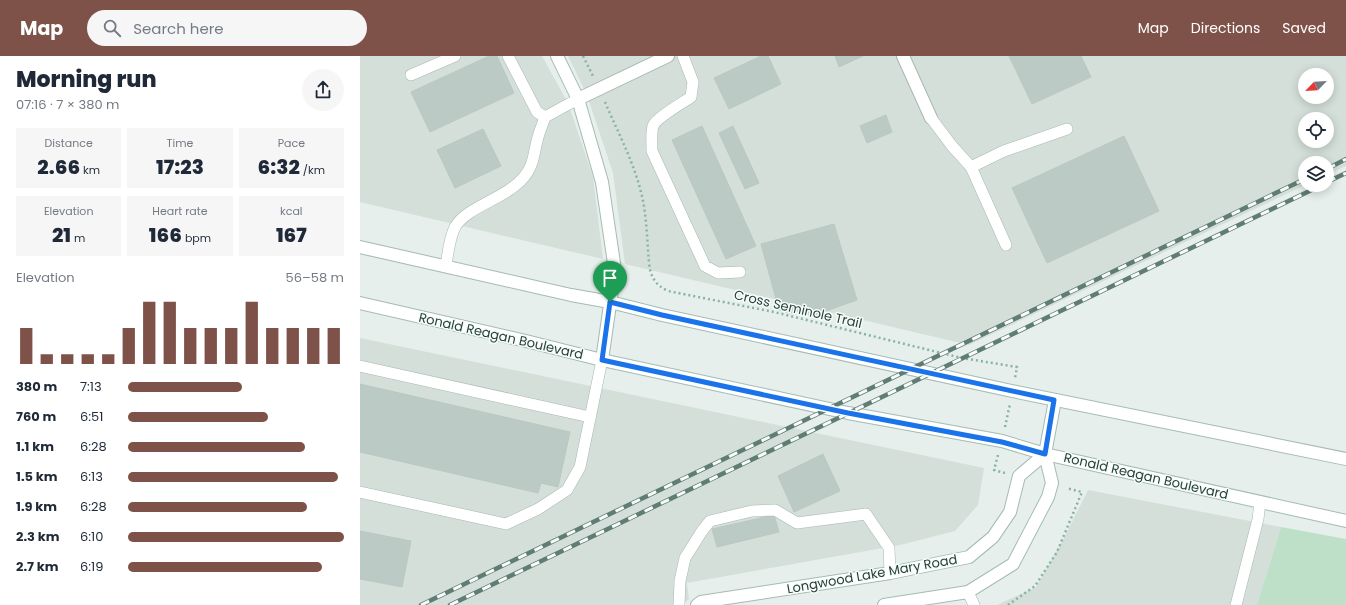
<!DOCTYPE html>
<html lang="en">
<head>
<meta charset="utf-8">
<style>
	:root { --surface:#fff; --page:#f6f6f7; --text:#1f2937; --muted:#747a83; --accent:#7f5249 }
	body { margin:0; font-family:Poppins,sans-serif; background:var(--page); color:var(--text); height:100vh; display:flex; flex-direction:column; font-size:15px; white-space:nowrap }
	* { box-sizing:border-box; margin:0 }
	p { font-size:13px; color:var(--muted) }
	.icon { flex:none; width:22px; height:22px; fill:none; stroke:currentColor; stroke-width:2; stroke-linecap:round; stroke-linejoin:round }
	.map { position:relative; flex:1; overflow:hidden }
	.drawer { display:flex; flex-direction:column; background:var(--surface); width:360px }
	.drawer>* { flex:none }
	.needle { width:26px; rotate:245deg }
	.controls { position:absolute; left:938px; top:12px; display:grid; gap:8px }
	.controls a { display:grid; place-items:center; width:36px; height:36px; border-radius:50%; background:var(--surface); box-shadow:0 2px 10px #0003; font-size:20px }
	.pin { position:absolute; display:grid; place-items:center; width:34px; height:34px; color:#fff; margin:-41px -17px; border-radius:50% 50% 50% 0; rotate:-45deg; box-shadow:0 0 4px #0007 }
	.pin .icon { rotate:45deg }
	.round { display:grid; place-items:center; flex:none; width:42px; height:42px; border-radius:21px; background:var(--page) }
	.overview { display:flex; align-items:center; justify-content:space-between; height:68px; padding:0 16px }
	h1 { font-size:22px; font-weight:800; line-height:30px }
	.figures { display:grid; grid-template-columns:repeat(3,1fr); gap:6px; height:68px; padding:4px 16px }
	.figures div { display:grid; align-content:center; border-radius:0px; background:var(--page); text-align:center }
	.figures b { font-size:20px; font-weight:800 }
	.figures small { font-size:11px; font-weight:400 }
	.figures p { font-size:11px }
	.chart { height:112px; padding:8px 16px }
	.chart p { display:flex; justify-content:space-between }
	.chart svg { width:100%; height:72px; margin-top:4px; stroke:var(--accent); stroke-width:6 }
	ul { padding:0 16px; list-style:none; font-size:13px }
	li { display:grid; grid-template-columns:64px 48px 1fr; align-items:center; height:30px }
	li i { height:10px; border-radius:5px; background:var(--accent) }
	header { display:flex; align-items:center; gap:24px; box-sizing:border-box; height:56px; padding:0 20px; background:var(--accent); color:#fff }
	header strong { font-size:19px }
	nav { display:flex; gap:22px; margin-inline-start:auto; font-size:14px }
	.search { width:280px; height:36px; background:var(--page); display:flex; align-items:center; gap:10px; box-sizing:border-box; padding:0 14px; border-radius:22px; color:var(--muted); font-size:15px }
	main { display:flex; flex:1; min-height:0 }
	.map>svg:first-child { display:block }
	.built { fill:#d4dfda; fill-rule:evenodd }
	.green { fill:#bfe0c8 }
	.building { fill:#bbcac4; stroke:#b8c9c2 }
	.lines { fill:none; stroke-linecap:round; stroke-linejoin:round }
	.lane-casing { stroke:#a8b8b2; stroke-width:12 }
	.street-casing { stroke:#a8b8b2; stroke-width:14 }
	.secondary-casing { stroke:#a4bbb3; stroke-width:14 }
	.path { stroke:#86b3a5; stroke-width:2.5; stroke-dasharray:2 3; stroke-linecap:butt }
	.lane { stroke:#fff; stroke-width:11 }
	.street { stroke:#fff; stroke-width:12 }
	.secondary { stroke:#fff; stroke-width:12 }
	.rail-casing { stroke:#5f7d75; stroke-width:4.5 }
	.rail { stroke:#f7fbf9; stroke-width:3; stroke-dasharray:9; stroke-linecap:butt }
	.route-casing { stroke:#fff; stroke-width:8 }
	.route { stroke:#1a73e8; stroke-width:5 }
	.labels { text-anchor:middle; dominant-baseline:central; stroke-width:3; stroke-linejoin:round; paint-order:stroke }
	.street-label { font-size:13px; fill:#24423a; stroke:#f7fbf9 }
</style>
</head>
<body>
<header>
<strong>Map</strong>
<div class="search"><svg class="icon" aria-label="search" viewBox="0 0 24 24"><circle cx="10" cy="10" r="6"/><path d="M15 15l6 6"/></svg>Search here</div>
<nav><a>Map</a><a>Directions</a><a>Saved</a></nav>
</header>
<main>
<section class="drawer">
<div class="overview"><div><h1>Morning run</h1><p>07:16 · 7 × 380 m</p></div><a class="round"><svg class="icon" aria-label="share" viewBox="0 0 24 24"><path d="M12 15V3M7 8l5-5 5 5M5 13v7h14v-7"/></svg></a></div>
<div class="figures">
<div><p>Distance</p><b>2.66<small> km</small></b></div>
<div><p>Time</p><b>17:23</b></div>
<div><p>Pace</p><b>6:32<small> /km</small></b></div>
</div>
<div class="figures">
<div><p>Elevation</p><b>21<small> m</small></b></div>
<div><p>Heart rate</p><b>166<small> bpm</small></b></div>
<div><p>kcal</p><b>167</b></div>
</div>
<div class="chart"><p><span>Elevation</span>56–58 m</p>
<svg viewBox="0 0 160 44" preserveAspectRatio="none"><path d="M5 44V22M15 44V38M25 44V38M35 44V38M45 44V38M55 44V22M65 44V6M75 44V6M85 44V22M95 44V22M105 44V22M115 44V6M125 44V22M135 44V22M145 44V22M155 44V22"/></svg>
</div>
<ul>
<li><b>380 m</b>7:13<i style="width:53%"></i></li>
<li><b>760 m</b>6:51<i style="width:65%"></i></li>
<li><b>1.1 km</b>6:28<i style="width:82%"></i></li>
<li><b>1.5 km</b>6:13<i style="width:97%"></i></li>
<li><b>1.9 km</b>6:28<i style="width:83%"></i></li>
<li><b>2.3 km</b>6:10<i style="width:100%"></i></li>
<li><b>2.7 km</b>6:19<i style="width:90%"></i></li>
</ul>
</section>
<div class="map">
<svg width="986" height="549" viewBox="0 0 986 549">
	<rect width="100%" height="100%" fill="#e6efeb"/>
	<!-- built -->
	<g class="built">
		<polygon points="0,0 182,0 208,47 233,121 243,203 0,146"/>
		<path d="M208,0H986V110L967,119V107H945V129L609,289L265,208L253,117L227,39ZM945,19H967V41H945ZM945,63H967V85H945Z"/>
		<polygon points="0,282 624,412 618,449 595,475 540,489 327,527 329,543 322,549 0,549"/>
		<polygon points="728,434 921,471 897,549 637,549 676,531 704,482"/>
	</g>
	<!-- green -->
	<polygon class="green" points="921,471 986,483 986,549 897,549"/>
	<!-- building -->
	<g class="building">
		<polygon points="129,0 137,0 154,37 70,76 51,36"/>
		<polygon points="401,0 408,0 421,28 369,53 354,22"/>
		<polygon points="475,0 503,0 479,11"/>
		<polygon points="649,0 721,0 731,21 672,48"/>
		<polygon points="526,59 532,76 507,87 500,70"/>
		<polygon points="342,70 396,190 366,203 312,84"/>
		<polygon points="373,70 399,127 385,133 359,77"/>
		<polygon points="123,73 141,110 95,132 77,94"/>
		<polygon points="764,80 799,155 687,207 652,132"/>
		<polygon points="474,168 497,244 449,261 446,253 430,257 419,254 401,188"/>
		<polygon points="0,328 210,376 198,431 181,427 178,437 0,396"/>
		<polygon points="463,398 480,435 434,456 418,420"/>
		<polygon points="414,459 419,476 357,491 352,473"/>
		<polygon points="0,475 51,485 42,531 0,523"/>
	</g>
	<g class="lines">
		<!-- lane casing -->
		<g class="lane-casing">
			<g id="lane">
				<polyline points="148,0 177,56 185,61 218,43"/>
				<path d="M323,0L333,26L331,41C324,46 296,62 293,70C291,77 292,87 292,95L345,210L358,217L380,216"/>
				<polyline points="51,19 95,0"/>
				<polyline points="571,62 592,90 611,111 646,189"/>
				<polyline points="611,111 644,95 707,73"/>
				<path d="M86,210C88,197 89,183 95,171C107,150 146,143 164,121C174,110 174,95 178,81C180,74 183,67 185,61"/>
				<polyline points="0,310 230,361"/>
				<polyline points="0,436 146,468 178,453 207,434 220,411 242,304"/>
				<polyline points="608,536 614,549"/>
				<polyline points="319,549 320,525 325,502 342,475 350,465 392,455 415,454 437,467 506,458 529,492 530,517"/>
				<polyline points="876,549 898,463 900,446"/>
			</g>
		</g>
		<!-- street casing -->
		<g class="street-casing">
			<g id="street">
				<polyline points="543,0 571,62"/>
				<polyline points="218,43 308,0"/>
			</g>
		</g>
		<!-- secondary casing -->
		<g class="secondary-casing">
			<g id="secondary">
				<polyline points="197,0 218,43 242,126 255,214 242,304"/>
				<polyline points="0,191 211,239 250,246 302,259 652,335 986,403"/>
				<polyline points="0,247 166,285 242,304 488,357 642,385 685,398 986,465"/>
				<polyline points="337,549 341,546 530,517 609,501 633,481 650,456 659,420 685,398"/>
				<polyline points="524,549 608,536 653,508 688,441 692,427 685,398 695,344"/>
			</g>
		</g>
		<!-- path -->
		<g class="path">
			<polyline points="223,0 233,20"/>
			<path d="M245,46C259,79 276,110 283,145C287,165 287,186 289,206C290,220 295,229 308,235L414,256L602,302L657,311L655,322"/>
			<polyline points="645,371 650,348"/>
			<polyline points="638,399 634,414 645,417"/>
			<polyline points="648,549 675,530 697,496 722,436 706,432"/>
		</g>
		<!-- lane -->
		<use href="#lane" class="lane"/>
		<!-- street -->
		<use href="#street" class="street"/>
		<!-- secondary -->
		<use href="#secondary" class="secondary"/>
		<!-- rail casing -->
		<g class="rail-casing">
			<g id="rail">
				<polyline points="967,113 986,103"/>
				<polyline points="967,126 986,117"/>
				<polyline points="61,549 945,123"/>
				<polyline points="90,549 962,129"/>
			</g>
		</g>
		<!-- rail -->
		<use href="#rail" class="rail"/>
	</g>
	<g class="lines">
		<!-- route casing -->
		<g class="route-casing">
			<polygon id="route" points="250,246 302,259 694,344 685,398 642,386 488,357 242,304"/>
		</g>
		<!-- route -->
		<use href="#route" class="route"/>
	</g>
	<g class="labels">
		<!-- street labels -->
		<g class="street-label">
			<text transform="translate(438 253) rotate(13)">Cross Seminole Trail</text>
			<text transform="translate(141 280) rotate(13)">Ronald Reagan Boulevard</text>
			<text transform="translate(786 420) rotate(13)">Ronald Reagan Boulevard</text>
			<text transform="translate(512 518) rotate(-10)">Longwood Lake Mary Road</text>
		</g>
	</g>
</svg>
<div class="controls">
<a><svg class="needle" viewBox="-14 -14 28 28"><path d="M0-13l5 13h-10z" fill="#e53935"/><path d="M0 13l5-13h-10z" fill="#747a83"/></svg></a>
<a><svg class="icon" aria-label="locate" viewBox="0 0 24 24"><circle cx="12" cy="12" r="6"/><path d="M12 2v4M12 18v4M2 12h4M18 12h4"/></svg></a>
<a><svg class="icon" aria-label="layers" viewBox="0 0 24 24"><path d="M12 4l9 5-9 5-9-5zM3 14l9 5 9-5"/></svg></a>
</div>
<div class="pin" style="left:250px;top:246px;background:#1e9e55"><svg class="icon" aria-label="arrive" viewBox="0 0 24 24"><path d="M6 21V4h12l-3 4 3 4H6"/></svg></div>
</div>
</main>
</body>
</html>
